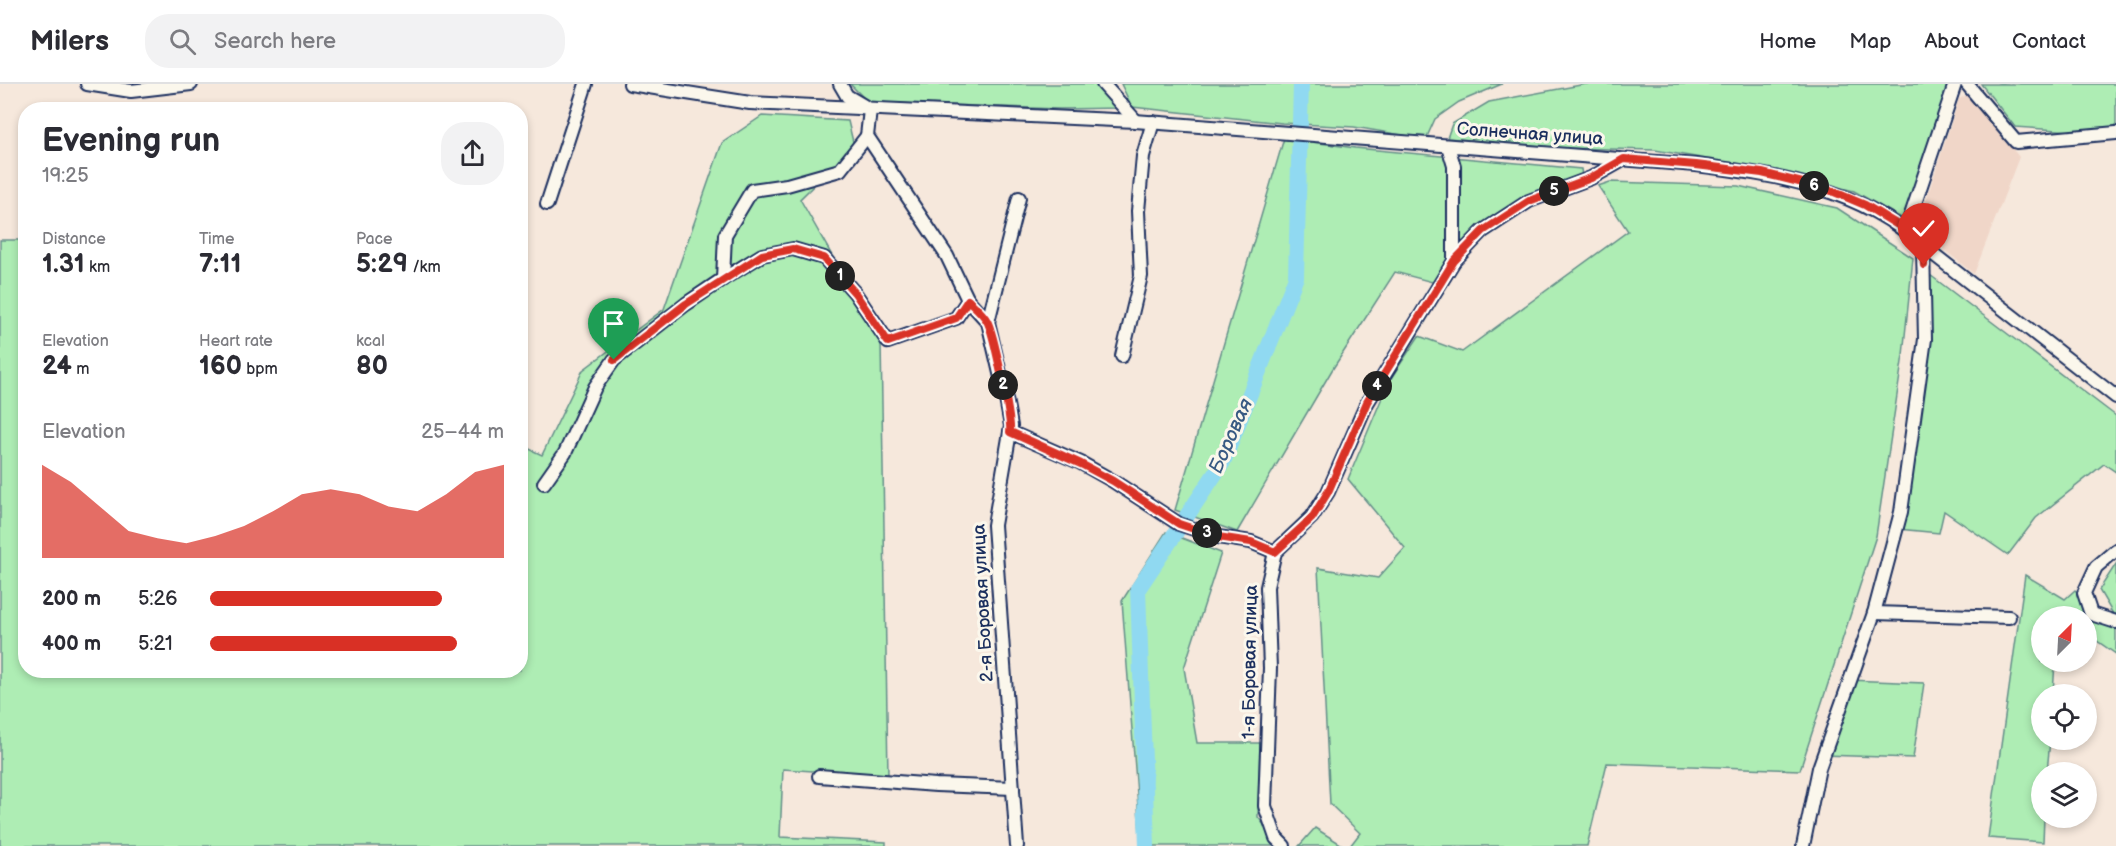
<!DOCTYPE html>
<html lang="en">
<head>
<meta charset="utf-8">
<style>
	:root { --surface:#fff; --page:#f2f2f3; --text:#2b2b33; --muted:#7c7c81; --line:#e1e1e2; --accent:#d93025 }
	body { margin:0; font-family:"Balsamiq Sans",sans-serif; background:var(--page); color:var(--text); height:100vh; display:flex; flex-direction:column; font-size:22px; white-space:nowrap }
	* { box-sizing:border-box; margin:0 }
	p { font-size:20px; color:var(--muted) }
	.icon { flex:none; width:33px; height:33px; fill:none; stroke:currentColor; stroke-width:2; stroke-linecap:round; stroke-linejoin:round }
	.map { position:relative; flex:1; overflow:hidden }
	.panel { position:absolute; left:18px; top:18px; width:510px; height:576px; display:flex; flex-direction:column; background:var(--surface); border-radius:24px; box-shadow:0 3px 9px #0003 }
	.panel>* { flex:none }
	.needle { width:39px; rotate:24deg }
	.buttons { position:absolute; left:2031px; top:522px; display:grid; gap:12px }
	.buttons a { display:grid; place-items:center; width:66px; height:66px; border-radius:50%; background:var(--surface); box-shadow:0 3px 9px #0003; font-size:30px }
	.pin { position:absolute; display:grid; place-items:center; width:51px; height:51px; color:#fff; margin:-62px -26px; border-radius:50% 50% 50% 0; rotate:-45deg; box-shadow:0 0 6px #0007 }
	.pin .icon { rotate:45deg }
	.km { position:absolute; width:30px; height:30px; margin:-15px; border-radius:50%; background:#222; color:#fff; font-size:16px; line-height:30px; text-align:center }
	.round { display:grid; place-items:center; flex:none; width:63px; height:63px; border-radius:24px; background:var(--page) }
	.overview { display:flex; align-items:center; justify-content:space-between; height:102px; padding:0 24px }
	h1 { font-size:33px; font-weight:600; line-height:45px }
	.stats { display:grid; grid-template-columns:repeat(3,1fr); gap:9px; height:102px; padding:6px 24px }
	.stats div { display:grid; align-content:center }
	.stats b { font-size:26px; font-weight:600 }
	.stats small { font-size:16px; font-weight:400 }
	.stats p { font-size:16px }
	.chart { height:168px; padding:12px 24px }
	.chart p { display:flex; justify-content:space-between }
	.chart svg { width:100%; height:108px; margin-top:6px; fill:var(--accent); opacity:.7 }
	ul { padding:0 24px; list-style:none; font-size:20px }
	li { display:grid; grid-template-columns:96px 72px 1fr; align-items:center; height:45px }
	li i { height:15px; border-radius:8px; background:var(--accent) }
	header { display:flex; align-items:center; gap:36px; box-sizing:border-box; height:84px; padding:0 30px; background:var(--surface); border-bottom:2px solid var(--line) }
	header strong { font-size:28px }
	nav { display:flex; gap:33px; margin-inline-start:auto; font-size:21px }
	.search { width:420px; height:54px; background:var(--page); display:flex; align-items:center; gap:15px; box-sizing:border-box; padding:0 21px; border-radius:24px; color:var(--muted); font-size:22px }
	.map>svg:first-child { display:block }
	.built { fill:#f0d6c8 }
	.green { fill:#aeedb4; stroke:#648e89; stroke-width:1.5 }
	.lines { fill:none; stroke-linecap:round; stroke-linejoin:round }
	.river { stroke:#90d9f1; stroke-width:16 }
	.minor-casing { stroke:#1b2f5e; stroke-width:16 }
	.minor { stroke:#fbf7ec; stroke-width:12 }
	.route-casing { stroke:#fff; stroke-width:12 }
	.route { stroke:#d93025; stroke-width:8 }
	.labels { text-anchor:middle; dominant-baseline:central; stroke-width:6; stroke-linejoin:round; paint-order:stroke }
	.street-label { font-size:18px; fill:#1b2f5e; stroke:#fbf7ec }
	.water-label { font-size:20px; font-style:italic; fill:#385a83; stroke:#fbf7ec }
</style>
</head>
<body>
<header>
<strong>Milers</strong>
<div class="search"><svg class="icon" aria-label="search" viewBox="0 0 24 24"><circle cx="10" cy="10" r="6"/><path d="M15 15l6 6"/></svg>Search here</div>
<nav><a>Home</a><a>Map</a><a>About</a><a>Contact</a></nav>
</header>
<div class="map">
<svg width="2116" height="762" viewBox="0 0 2116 762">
	<rect width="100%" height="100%" fill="#f6e8dc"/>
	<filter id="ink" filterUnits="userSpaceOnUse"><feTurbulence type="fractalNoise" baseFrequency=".0167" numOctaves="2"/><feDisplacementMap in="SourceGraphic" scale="12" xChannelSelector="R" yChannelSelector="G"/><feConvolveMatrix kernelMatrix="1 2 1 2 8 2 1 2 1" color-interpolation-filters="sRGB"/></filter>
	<g filter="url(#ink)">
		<!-- built -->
		<polygon class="built" points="1969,10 2019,73 1974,190 1917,144 1959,15"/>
		<!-- green -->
		<g class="green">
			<polygon points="850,0 1114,0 1120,24 1060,25 868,18"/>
			<polygon points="1121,0 1502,0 1459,18 1435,35 1426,55 1354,43 1282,39 1132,23"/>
			<polygon points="1586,0 1953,0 1905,136 1854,107 1770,86 1655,66 1563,64 1447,54 1452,40 1489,18"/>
			<polygon points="1981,0 2116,0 2116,47 2101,49 2015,43"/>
			<polygon points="762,32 848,37 854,62 800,115 881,258 888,692 783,685 780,753 886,758 886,762 0,762 0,156 25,156 26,586 520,586 521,361 542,371 583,286 664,225 722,59"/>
			<polygon points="1284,54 1355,64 1581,85 1582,93 1511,122 1436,199 1395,188 1332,286 1237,448 1175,426"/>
			<polygon points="1610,98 1738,102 1837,124 1913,174 1903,271 1876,452 1800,686 1607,679 1587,762 1350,762 1360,749 1330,720 1318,484 1378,494 1405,464 1348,395 1389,297 1419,252 1462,268 1628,147 1598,102"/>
			<polygon points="1930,191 2116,332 2116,388 2104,380 2036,434 2008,471 1944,427 1939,449 1898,445"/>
			<polygon points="1166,448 1221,469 1184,584 1197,659 1260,659 1258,733 1280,762 1141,762 1122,517"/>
			<polygon points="2116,480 2116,530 2113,530 2099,506"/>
			<polygon points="2025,491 2065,515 2075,506 2106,537 2116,540 2116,570 2087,550 2086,532 2061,532 2059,531 2058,532 2042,532 2042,578 2055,578 2053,610 2042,610 2042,656 2050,656 2047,688 2042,688 2042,734 2044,734 2043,758 1988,754"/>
			<polygon points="1847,596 1924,599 1913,674 1823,671"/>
			<polygon points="1315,744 1344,762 1299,762"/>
		</g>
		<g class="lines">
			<!-- river -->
			<polyline class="river" points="1147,762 1138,505 1223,378 1296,193 1301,0"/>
			<!-- minor casing -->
			<g class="minor-casing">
				<g id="minor">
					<polyline points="87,0 131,7 191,0"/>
					<path d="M630,0L750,19L1135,37L1696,81C1777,91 1861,104 1923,162L2116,313"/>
					<polyline points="840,0 847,12 869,25"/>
					<polyline points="1103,0 1136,37"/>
					<polyline points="1967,0 2016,58 2116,49"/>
					<polyline points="870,26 867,52 947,172 968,216 988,238 1006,315 1011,342 994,441 1017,762"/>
					<polyline points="1448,62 1454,82 1454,177"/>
					<polyline points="547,120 586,0"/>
					<polyline points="1906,146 1955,0"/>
					<polyline points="723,195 762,171 793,165 824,174 855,209 888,258 956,234 968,216"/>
					<polyline points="988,238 1019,114"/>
					<polyline points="1122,272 1141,192 1138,127 1143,72 1153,38"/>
					<polyline points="1010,348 1081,379 1113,397 1179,440 1218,453 1251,458 1275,468"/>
					<polyline points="544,399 565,369 595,303 614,276 686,220 723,195 725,151 752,106 787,101 840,86 867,52"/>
					<polyline points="2116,466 2096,483 2084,509 2091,530 2116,538"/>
					<polyline points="1874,529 2009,533"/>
					<polyline points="819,692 936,701 1013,704"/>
					<polyline points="1284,762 1276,754 1265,722 1270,584 1267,503 1275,468 1312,433 1328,408 1367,319 1454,177 1483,147 1529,117 1591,94 1623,76"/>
					<polyline points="1803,762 1819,684 1874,529 1901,428 1925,255 1923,162"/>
				</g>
			</g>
			<!-- minor -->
			<use href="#minor" class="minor"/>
		</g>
	</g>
	<g class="lines" filter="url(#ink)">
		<!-- route casing -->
		<g class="route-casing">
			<path id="route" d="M614,276L686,220L762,171L793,165L824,174L855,209L888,258L956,234L968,216C974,222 983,229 987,237C993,246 1012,337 1010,348L1081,380L1113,397L1179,440L1218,453L1251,458L1275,468L1312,434L1328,408L1367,318L1454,177L1483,147L1529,117L1591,94L1624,75L1696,81L1762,89L1827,105L1865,121L1906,146L1923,162L1924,181"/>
		</g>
		<!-- route -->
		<use href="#route" class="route"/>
	</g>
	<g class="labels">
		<!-- street labels -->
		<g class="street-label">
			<text transform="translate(1530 50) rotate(4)">Солнечная улица</text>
			<text transform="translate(983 519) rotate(-93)">2-я Боровая улица</text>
			<text transform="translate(1250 578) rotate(-89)">1-я Боровая улица</text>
		</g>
		<!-- water labels -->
		<g class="water-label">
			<text transform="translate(1231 352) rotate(-66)">Боровая</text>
		</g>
	</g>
</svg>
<div class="buttons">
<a><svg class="needle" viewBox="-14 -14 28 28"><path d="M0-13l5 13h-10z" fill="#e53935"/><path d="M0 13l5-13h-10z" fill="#7c7c81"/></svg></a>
<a><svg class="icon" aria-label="locate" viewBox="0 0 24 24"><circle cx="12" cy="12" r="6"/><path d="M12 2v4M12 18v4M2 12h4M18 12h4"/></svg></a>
<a><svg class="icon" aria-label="layers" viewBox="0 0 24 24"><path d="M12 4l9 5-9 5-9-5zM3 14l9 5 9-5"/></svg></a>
</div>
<div class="pin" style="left:614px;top:276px;background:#1e9e55"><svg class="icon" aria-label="arrive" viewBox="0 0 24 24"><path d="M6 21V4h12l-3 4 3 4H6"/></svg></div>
<div class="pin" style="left:1924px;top:181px;background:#d93025"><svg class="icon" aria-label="check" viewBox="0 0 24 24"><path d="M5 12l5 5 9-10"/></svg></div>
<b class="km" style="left:840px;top:192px">1</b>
<b class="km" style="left:1003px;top:301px">2</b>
<b class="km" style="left:1207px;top:449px">3</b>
<b class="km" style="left:1377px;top:302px">4</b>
<b class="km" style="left:1554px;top:107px">5</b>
<b class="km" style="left:1814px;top:102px">6</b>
<section class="panel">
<div class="overview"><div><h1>Evening run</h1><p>19:25</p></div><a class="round"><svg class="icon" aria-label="share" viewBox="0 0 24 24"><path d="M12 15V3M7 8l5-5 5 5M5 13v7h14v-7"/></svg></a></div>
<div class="stats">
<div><p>Distance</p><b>1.31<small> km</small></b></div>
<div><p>Time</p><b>7:11</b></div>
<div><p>Pace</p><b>5:29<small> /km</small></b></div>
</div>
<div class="stats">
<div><p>Elevation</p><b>24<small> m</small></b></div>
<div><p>Heart rate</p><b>160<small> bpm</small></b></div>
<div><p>kcal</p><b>80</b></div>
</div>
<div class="chart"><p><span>Elevation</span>25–44 m</p>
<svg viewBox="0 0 160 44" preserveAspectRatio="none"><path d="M0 44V6L10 13L20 23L30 33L40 36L50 38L60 35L70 31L80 25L90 18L100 16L110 18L120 23L130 25L140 18L150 9L160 6V44z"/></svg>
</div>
<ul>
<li><b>200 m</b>5:26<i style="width:79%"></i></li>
<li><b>400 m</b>5:21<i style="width:84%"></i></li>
</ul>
</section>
</div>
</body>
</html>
